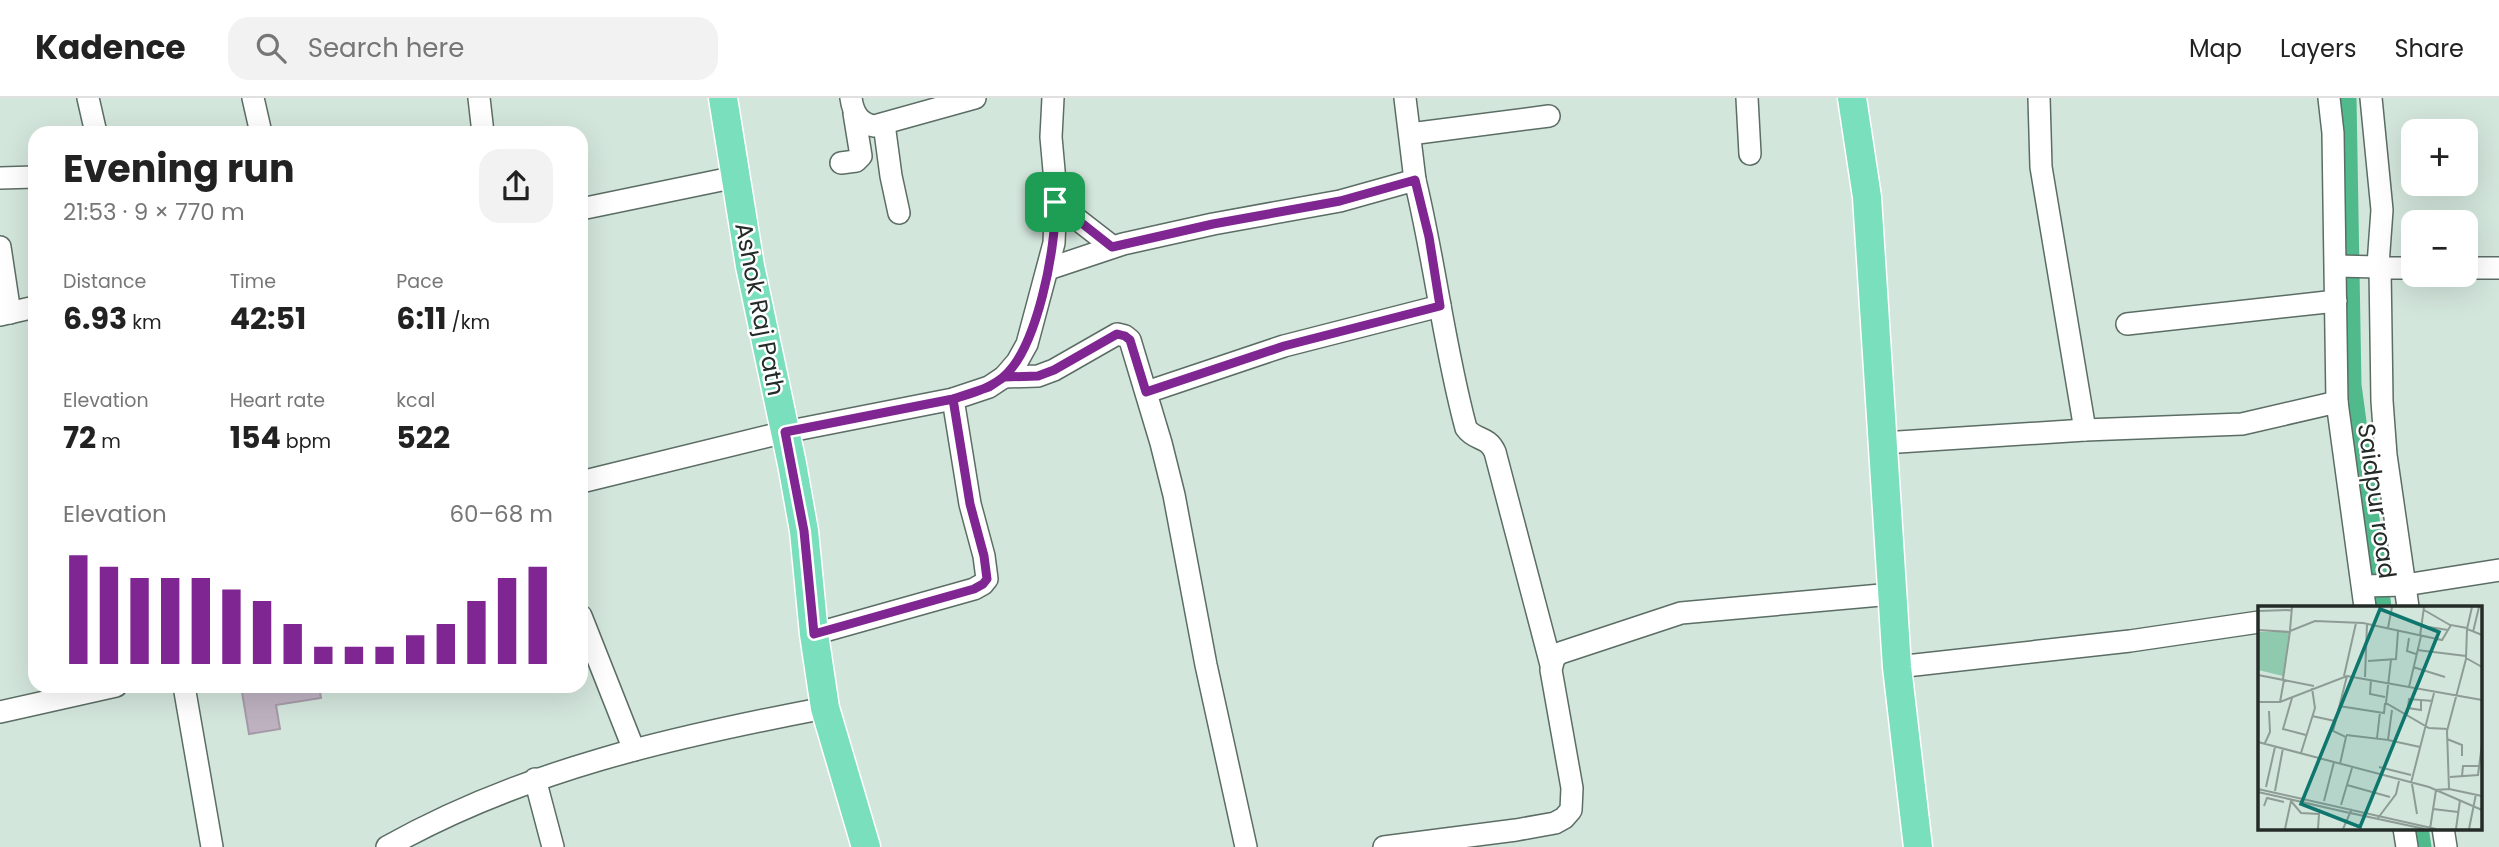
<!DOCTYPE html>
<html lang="en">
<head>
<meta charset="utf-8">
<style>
	:root { --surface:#fff; --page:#f2f2f2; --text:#222; --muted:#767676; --line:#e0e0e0; --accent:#802692 }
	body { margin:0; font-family:Poppins,sans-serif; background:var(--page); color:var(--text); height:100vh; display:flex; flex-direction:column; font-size:26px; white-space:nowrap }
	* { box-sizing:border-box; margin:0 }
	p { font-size:23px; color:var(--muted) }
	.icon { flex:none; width:38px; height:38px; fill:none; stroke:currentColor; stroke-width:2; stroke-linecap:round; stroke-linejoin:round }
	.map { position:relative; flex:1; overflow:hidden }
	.panel { position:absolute; left:28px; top:28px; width:560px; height:567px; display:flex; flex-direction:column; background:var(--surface); border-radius:21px; box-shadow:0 7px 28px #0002 }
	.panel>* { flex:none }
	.buttons { position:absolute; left:2401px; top:21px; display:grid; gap:14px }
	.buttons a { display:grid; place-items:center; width:77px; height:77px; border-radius:14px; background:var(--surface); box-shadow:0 7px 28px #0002; font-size:35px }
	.pin { position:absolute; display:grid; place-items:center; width:60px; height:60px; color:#fff; margin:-30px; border-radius:14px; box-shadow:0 4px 10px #0006 }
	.round { display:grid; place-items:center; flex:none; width:74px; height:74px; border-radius:21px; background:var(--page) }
	.summary { display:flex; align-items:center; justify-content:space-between; height:119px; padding:0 35px }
	h1 { font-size:38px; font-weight:700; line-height:52px }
	.stats { display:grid; grid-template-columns:repeat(3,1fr); gap:10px; height:119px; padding:7px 35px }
	.stats div { display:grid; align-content:center }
	.stats b { font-size:30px; font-weight:700 }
	.stats small { font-size:19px; font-weight:400 }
	.stats p { font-size:19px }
	.chart { height:196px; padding:14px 35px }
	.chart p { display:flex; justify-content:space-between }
	.chart svg { width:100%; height:126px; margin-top:7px; stroke:var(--accent); stroke-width:6 }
	header { display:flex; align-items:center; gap:42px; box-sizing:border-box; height:98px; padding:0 35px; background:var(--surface); border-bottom:2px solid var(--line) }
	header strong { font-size:33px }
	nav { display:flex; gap:38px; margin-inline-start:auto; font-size:24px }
	.search { width:490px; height:63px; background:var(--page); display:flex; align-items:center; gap:18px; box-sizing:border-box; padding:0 24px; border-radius:21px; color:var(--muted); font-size:26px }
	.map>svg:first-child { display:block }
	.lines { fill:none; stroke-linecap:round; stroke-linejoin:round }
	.canal { stroke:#50ba8d; stroke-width:19 }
	.building { fill:#beb2c1; stroke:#a69aa9; stroke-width:2 }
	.minor-casing { stroke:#5b6d64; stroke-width:24 }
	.major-casing { stroke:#fff; stroke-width:31 }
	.minor { stroke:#fff; stroke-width:21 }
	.major { stroke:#7adfbc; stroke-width:28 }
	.route-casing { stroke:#fff; stroke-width:14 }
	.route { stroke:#802692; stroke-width:9 }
	.labels { text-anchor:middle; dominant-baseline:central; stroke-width:5; stroke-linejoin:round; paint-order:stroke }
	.street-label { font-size:24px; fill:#252c28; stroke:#fff }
	.inset-road { fill:none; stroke:#8d9c94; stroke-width:2 }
	.view { fill:#0f766e; fill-opacity:0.15; stroke:#0f766e; stroke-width:3.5 }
	.inset-edge { fill:none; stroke:#252c28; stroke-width:3.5 }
</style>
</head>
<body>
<header>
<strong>Kadence</strong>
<div class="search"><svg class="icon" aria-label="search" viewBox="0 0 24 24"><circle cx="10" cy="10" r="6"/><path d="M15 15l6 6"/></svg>Search here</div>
<nav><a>Map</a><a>Layers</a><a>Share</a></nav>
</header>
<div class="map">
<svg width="2499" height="749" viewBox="0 0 2499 749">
	<rect width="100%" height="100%" fill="#d3e6dc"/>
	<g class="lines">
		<!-- canal -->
		<g class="canal">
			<polyline points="2347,0 2352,287 2382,509"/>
			<polyline points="2419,730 2422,749"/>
		</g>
	</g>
	<!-- building -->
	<polygon class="building" points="241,588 319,588 321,600 276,607 280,631 249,636"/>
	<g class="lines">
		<!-- minor casing -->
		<g class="minor-casing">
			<g id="minor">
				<polyline points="88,0 96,35"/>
				<polyline points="253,0 261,35"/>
				<polyline points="479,0 483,35"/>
				<path d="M851,0C853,15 859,25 874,28L975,0"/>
				<polyline points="1405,0 1415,82"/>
				<polyline points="1747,0 1750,56"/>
				<polyline points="2039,0 2041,69 2085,332"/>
				<polyline points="2329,0 2333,35 2337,304 2365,509"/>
				<polyline points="2371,0 2382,112 2378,167 2382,170 2413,170"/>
				<polyline points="884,26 891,78 899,115"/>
				<polyline points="1410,36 1549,18"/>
				<polyline points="841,65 856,63 861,58 854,15"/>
				<polyline points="0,80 35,79"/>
				<polyline points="1055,104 1113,149"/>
				<polyline points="581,111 736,79"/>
				<polyline points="0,149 10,215"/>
				<polyline points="2336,168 2379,169"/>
				<polyline points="2380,170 2382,303 2386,357 2408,509"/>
				<polyline points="2466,170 2499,170"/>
				<path d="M1048,171L1123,146L1213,126L1340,103L1415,82C1435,164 1444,249 1466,330C1475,343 1487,337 1495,354L1551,567"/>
				<polyline points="0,217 35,209"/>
				<polyline points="2127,226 2336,203"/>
				<polyline points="1004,279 1038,278 1054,272 1117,236 1125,238 1130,242 1161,345 1174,397 1206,567 1246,749"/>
				<polyline points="1147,294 1284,248 1440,208"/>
				<polyline points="1883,345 2085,332 2242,326 2337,304"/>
				<polyline points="581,384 785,334 953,301 989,289 1004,279 1017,264 1027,246 1054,145 1056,95 1051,39 1053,0"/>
				<polyline points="2363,488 2405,487 2499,472"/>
				<polyline points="581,518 634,652"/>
				<polyline points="814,536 974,491 983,486 987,481 984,458 970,406 953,301"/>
				<polyline points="1897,569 2130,543 2259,524"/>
				<polyline points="184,588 212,749"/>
				<polyline points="0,614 116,588"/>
				<polyline points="535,681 553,749"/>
				<polyline points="2404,730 2407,749"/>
				<polyline points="2443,730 2446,749"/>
				<path d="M387,749C524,672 673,639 825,610"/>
				<polyline points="1384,749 1516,732 1555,725 1564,720 1571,712 1572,690 1551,572 1554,560 1560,555 1681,515 1892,496"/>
			</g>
		</g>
		<!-- major casing -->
		<g class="major-casing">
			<g id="major">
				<polyline points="723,0 750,168 792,366 804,433 814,536 825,610 866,749"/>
				<polyline points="1852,0 1867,99 1897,569 1918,749"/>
			</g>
		</g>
		<!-- minor -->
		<use href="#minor" class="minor"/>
		<!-- major -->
		<use href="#major" class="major"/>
	</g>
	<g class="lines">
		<!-- route casing -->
		<g class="route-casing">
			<path id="route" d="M1055,104C1057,147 1037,253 1002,280C988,291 970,296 953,301L970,406L984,458L987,481L983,486L974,491L814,536L804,433L785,334L953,301L989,289L1004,279L1038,278L1054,272L1117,236L1125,238L1130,242L1146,294L1284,248L1440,208L1429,139L1415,82L1340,103L1213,126L1112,149L1055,104"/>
		</g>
		<!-- route -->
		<use href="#route" class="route"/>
	</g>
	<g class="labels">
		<!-- street labels -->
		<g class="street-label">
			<text transform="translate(760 211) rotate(79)">Ashok Raj Path</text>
			<text transform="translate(2377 403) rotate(82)">Saidpur road</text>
		</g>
	</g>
	<!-- overview -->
	<g transform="translate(2258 508)">
		<rect width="224" height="224" fill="#d3e6dc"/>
		<path d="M0,26H31L25,70L0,64Z" fill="#90caae"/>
		<path class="inset-road" d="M214,1L209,23L224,29M166,4L192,19M0,5L34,4M164,20L190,24M130,22L134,1M209,23L208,52L224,61M0,24L32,26M32,24L34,1M215,26L221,1M162,30L166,1M151,32L149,45L158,48M159,44L208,50M133,54L128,97L171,122L190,123M110,55L138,53L140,25M155,61L187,71M0,69L56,80M86,70L98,17M107,71L109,18M25,73L32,25L57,15L105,17L184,34L193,19L209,22M113,74L112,88L127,91M151,81L163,30M34,92L25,123L48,129M0,96H22L89,70L224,94M22,96L26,74M81,100L126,107L127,97M150,102L163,104V95M149,109L151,93L175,95M54,110L77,115M88,129L130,134L134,104M119,132L122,106M189,133L204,139V150M130,134L162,141M0,136L171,181L224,204M7,137L12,126L11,105M43,147L57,102L54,82M82,158L88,131L75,125L89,70M121,161L153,169M204,170L205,160H221M192,171L220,169L224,138M153,177L176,87M154,178L159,208M89,179L132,191M8,181L17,141M0,183L178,223M191,183L224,190M17,185L25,142M0,186L92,207L94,203M66,195L76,156M83,199L94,162M6,200L9,192L26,196M175,203L200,206M120,212L138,188L141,175M27,223L33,195L43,207L61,208L60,223M85,223L92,207L167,223M172,223L178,184L191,183L189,125L208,53M198,223L202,194M211,223L218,188"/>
		<path class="view" d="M122,3L181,26L102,221L43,198Z"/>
		<rect width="224" height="224" class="inset-edge"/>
	</g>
</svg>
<div class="buttons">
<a>+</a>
<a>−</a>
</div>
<div class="pin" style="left:1055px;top:104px;background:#1e9e55"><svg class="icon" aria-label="arrive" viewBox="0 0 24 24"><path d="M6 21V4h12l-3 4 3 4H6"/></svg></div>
<section class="panel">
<div class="summary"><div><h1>Evening run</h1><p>21:53 · 9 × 770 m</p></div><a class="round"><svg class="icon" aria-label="share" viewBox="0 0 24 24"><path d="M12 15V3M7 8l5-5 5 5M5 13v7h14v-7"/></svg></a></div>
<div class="stats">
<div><p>Distance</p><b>6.93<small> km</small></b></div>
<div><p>Time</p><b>42:51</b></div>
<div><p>Pace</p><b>6:11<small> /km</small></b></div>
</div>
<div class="stats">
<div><p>Elevation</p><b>72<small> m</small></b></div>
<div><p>Heart rate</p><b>154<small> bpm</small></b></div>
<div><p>kcal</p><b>522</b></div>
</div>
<div class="chart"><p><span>Elevation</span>60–68 m</p>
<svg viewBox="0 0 160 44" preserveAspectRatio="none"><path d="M5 44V6M15 44V10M25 44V14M35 44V14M45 44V14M55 44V18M65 44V22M75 44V30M85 44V38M95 44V38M105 44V38M115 44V34M125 44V30M135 44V22M145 44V14M155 44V10"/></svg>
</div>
</section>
</div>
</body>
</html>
